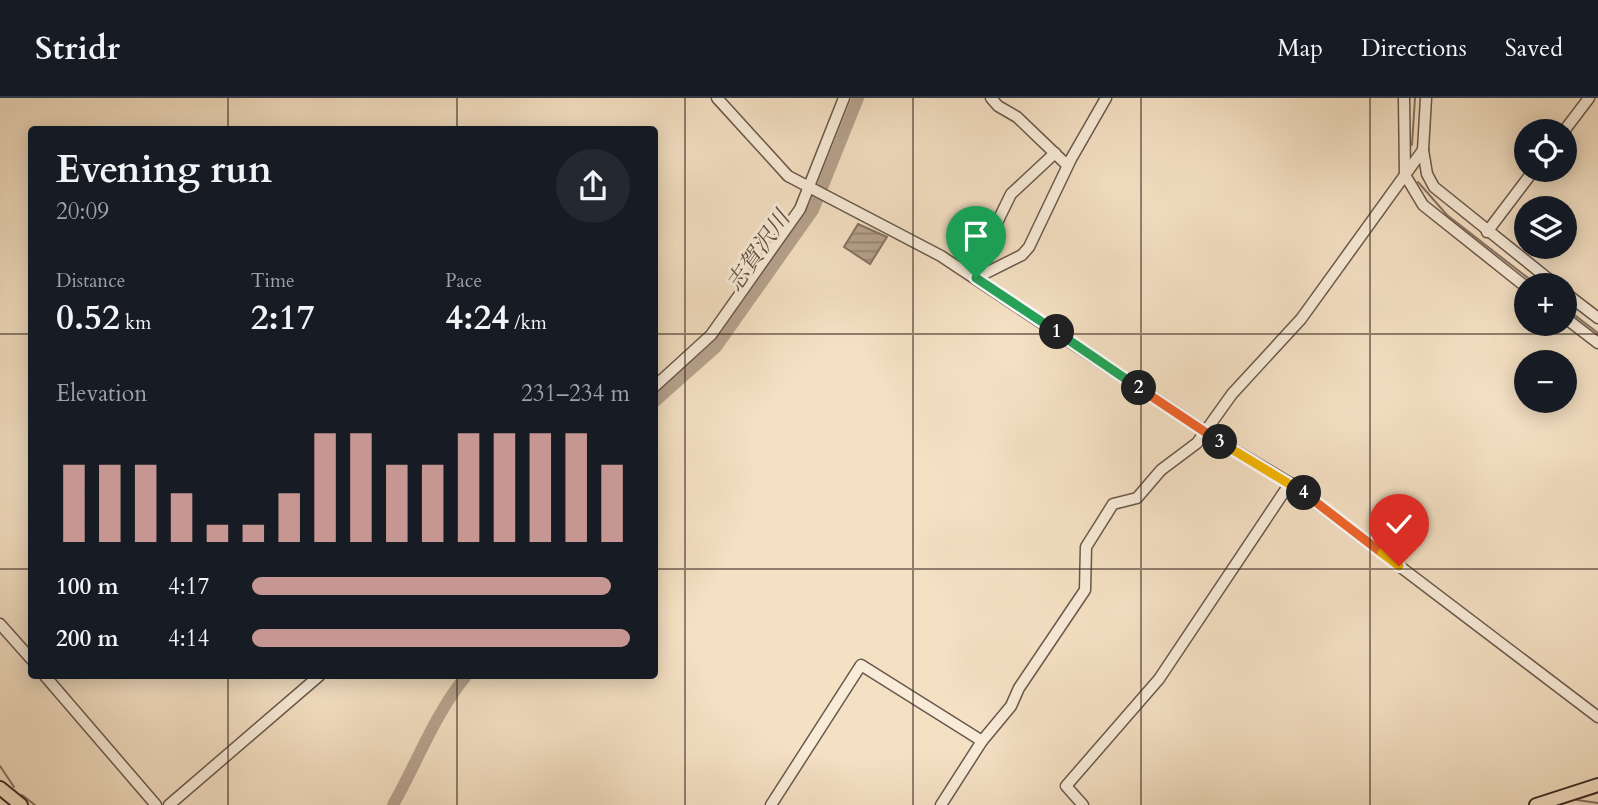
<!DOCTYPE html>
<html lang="en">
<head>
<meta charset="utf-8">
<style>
	:root { --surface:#171b24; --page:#242831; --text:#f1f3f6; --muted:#9ea1a6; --line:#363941; --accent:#c59692 }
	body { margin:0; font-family:Cardo,"Noto Serif JP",serif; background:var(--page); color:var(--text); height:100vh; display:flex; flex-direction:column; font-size:26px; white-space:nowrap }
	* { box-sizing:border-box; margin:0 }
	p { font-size:23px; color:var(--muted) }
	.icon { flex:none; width:38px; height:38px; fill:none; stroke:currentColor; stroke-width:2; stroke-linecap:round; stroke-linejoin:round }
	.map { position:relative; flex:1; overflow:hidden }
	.drawer { position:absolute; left:28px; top:28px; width:630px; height:553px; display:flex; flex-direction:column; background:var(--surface); border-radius:7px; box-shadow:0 4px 18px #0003 }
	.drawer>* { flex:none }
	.tools { position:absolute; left:1514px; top:21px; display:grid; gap:14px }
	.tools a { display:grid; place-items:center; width:63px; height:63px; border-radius:50%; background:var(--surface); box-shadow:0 4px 18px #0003; font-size:35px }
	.pin { position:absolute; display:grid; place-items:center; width:60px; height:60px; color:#fff; margin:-72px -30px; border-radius:50% 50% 50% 0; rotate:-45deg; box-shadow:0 0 7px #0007 }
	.pin .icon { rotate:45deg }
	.km { position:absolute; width:35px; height:35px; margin:-18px; border-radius:50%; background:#222; color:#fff; font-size:19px; line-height:35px; text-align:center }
	.round { display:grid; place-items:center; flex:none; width:74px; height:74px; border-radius:37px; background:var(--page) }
	.overview { display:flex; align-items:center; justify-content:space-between; height:119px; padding:0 28px }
	h1 { font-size:38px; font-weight:700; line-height:52px }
	.metrics { display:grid; grid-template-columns:repeat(3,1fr); gap:10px; height:119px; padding:7px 28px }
	.metrics div { display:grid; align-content:center }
	.metrics b { font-size:35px; font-weight:700 }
	.metrics small { font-size:19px; font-weight:400 }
	.metrics p { font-size:19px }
	.chart { height:196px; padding:14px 28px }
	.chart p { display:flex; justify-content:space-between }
	.chart svg { width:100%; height:126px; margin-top:7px; stroke:var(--accent); stroke-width:6 }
	ul { padding:0 28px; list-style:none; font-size:23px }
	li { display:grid; grid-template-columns:112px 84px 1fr; align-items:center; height:52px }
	li i { height:18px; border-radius:9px; background:var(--accent) }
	header { display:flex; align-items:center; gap:42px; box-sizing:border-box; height:98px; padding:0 35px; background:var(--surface); border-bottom:2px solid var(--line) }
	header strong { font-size:33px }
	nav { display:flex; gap:38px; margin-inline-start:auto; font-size:24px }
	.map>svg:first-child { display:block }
	.water { fill:url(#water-rules); stroke:#867263; stroke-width:2 }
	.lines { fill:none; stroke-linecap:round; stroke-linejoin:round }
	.stream { stroke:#867263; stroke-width:2 }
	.river { stroke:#b6a28d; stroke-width:12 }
	.minor-casing { stroke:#6b584c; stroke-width:13 }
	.major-casing { stroke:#3d2b25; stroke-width:16 }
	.minor { stroke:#f8ebd8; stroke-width:10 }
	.major { stroke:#f4e0c3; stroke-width:12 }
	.split-1-casing { stroke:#fff; stroke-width:14 }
	.split-2-casing { stroke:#fff; stroke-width:14 }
	.split-3-casing { stroke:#fff; stroke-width:14 }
	.split-4-casing { stroke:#fff; stroke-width:14 }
	.split-5-casing { stroke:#fff; stroke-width:14 }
	.split-6-casing { stroke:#fff; stroke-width:14 }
	.split-1 { stroke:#22a559; stroke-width:9 }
	.split-2 { stroke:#22a559; stroke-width:9 }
	.split-3 { stroke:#f0652b; stroke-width:9 }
	.split-4 { stroke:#f5b400; stroke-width:9 }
	.split-5 { stroke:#f0652b; stroke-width:9 }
	.split-6 { stroke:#f5b400; stroke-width:9 }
	.grid { fill:none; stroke:#3d2b25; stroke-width:2; stroke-opacity:0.55 }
	.labels { text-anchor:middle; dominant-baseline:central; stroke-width:6; stroke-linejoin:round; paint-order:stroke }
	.water-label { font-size:23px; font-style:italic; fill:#614f44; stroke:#f8ebd8 }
</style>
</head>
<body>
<header>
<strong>Stridr</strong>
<nav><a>Map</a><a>Directions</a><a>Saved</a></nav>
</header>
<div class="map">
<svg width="1598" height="707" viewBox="0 0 1598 707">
	<defs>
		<pattern id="water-rules" width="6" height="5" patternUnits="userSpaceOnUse" patternTransform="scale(1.75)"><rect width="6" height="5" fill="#b6a28d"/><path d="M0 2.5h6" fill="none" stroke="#958473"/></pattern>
	</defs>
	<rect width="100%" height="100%" fill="#f4e0c3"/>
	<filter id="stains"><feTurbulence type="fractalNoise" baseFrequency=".00286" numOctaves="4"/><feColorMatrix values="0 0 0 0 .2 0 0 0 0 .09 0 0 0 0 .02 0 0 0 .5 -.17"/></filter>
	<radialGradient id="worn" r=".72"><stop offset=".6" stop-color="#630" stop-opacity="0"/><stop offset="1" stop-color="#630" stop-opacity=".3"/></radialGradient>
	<!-- water -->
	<polygon class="water" points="858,126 887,139 870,166 844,149"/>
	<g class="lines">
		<!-- stream -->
		<g class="stream">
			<polyline points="1412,47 1415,0"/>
			<polyline points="1418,84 1447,117 1537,187"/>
			<polyline points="1564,209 1598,235"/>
			<polyline points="0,668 14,689"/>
			<polyline points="22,697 35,707"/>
			<polyline points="1577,702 1598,705"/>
		</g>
		<!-- river -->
		<g class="river">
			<polyline points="654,304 716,249 813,112 858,0"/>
			<path d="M393,707C418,663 434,617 466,578"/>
		</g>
		<!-- minor casing -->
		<g class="minor-casing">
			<g id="minor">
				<polyline points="717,0 788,78 941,158 1219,343 1290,385 1598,619"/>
				<polyline points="991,0 998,8 1017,19 1067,67"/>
				<polyline points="1404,0 1405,77 1423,107 1526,189"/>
				<polyline points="1564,33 1589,0"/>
				<polyline points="1423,52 1427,76 1434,89 1556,187"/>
				<polyline points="1487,134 1534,72"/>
				<polyline points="976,180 1022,157 1029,149 1071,61 1106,0"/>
				<polyline points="976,180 989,141 1011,96 1055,55"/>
				<polyline points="1564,194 1598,220"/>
				<polyline points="1564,219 1598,245"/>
				<polyline points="654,289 711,237 800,111 844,0"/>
				<polyline points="0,526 32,562"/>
				<polyline points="45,578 156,707"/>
				<polyline points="169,707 319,578"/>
				<polyline points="771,707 861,567 982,643"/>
				<polyline points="941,707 982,643 1011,608 1019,590 1085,492 1086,449 1113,406 1137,400 1161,372 1197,345 1232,296 1301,221 1423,52 1426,0"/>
				<polyline points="1083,707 1066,688 1159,581 1290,385"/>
			</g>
		</g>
		<!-- major casing -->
		<g class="major-casing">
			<g id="major">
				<polyline points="0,690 21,707"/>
				<polyline points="1536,707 1598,687"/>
			</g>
		</g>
		<!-- minor -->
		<use href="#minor" class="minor"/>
		<!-- major -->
		<use href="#major" class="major"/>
	</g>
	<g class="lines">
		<!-- split-1 casing -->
		<g class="split-1-casing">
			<polyline id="split-1" points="976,180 1057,234"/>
		</g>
		<!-- split-2 casing -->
		<g class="split-2-casing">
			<polyline id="split-2" points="1057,234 1139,290"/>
		</g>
		<!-- split-3 casing -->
		<g class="split-3-casing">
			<polyline id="split-3" points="1139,290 1220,344"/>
		</g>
		<!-- split-4 casing -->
		<g class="split-4-casing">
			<polyline id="split-4" points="1220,344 1304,395"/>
		</g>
		<!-- split-5 casing -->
		<g class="split-5-casing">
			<polyline id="split-5" points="1304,395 1382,455"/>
		</g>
		<!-- split-6 casing -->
		<g class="split-6-casing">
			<polyline id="split-6" points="1382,455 1399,468"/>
		</g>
		<!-- split-1 -->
		<use href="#split-1" class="split-1"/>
		<!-- split-2 -->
		<use href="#split-2" class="split-2"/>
		<!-- split-3 -->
		<use href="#split-3" class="split-3"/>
		<!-- split-4 -->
		<use href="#split-4" class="split-4"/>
		<!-- split-5 -->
		<use href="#split-5" class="split-5"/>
		<!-- split-6 -->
		<use href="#split-6" class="split-6"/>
	</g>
	<!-- grid -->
	<path class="grid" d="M228,0V32M457,0V32M685,0V707M913,0V707M1141,0V707M1370,0V707M0,236H32M654,236H1598M0,471H32M654,471H1598M228,578V707M457,578V707"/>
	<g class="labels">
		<!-- water labels -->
		<g class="water-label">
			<text transform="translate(758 153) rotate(-55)">志賀沢川</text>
		</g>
	</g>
	<rect width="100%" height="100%" filter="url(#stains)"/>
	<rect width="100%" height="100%" fill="url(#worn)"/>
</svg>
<div class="tools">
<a><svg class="icon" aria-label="locate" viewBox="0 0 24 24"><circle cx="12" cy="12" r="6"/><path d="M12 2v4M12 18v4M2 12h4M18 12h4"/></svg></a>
<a><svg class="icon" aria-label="layers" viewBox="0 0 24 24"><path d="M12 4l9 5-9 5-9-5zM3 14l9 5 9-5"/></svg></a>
<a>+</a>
<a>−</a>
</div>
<div class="pin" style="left:976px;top:180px;background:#1e9e55"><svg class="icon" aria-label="arrive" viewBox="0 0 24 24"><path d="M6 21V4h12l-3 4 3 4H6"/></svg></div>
<div class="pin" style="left:1399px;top:468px;background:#d93025"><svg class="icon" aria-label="check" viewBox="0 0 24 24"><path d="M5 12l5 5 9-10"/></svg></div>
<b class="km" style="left:1057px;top:234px">1</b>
<b class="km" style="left:1139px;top:290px">2</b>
<b class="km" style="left:1220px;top:344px">3</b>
<b class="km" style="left:1304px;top:395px">4</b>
<section class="drawer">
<div class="overview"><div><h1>Evening run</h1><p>20:09</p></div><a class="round"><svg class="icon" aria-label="share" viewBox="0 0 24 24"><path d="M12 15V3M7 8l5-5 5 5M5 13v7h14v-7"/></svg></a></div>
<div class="metrics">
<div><p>Distance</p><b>0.52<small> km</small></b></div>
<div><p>Time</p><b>2:17</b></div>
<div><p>Pace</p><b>4:24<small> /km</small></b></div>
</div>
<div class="chart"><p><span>Elevation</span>231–234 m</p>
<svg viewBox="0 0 160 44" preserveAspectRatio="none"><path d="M5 44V17M15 44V17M25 44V17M35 44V27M45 44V38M55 44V38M65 44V27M75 44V6M85 44V6M95 44V17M105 44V17M115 44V6M125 44V6M135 44V6M145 44V6M155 44V17"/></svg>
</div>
<ul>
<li><b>100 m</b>4:17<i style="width:95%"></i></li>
<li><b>200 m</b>4:14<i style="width:100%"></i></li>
</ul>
</section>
</div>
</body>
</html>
